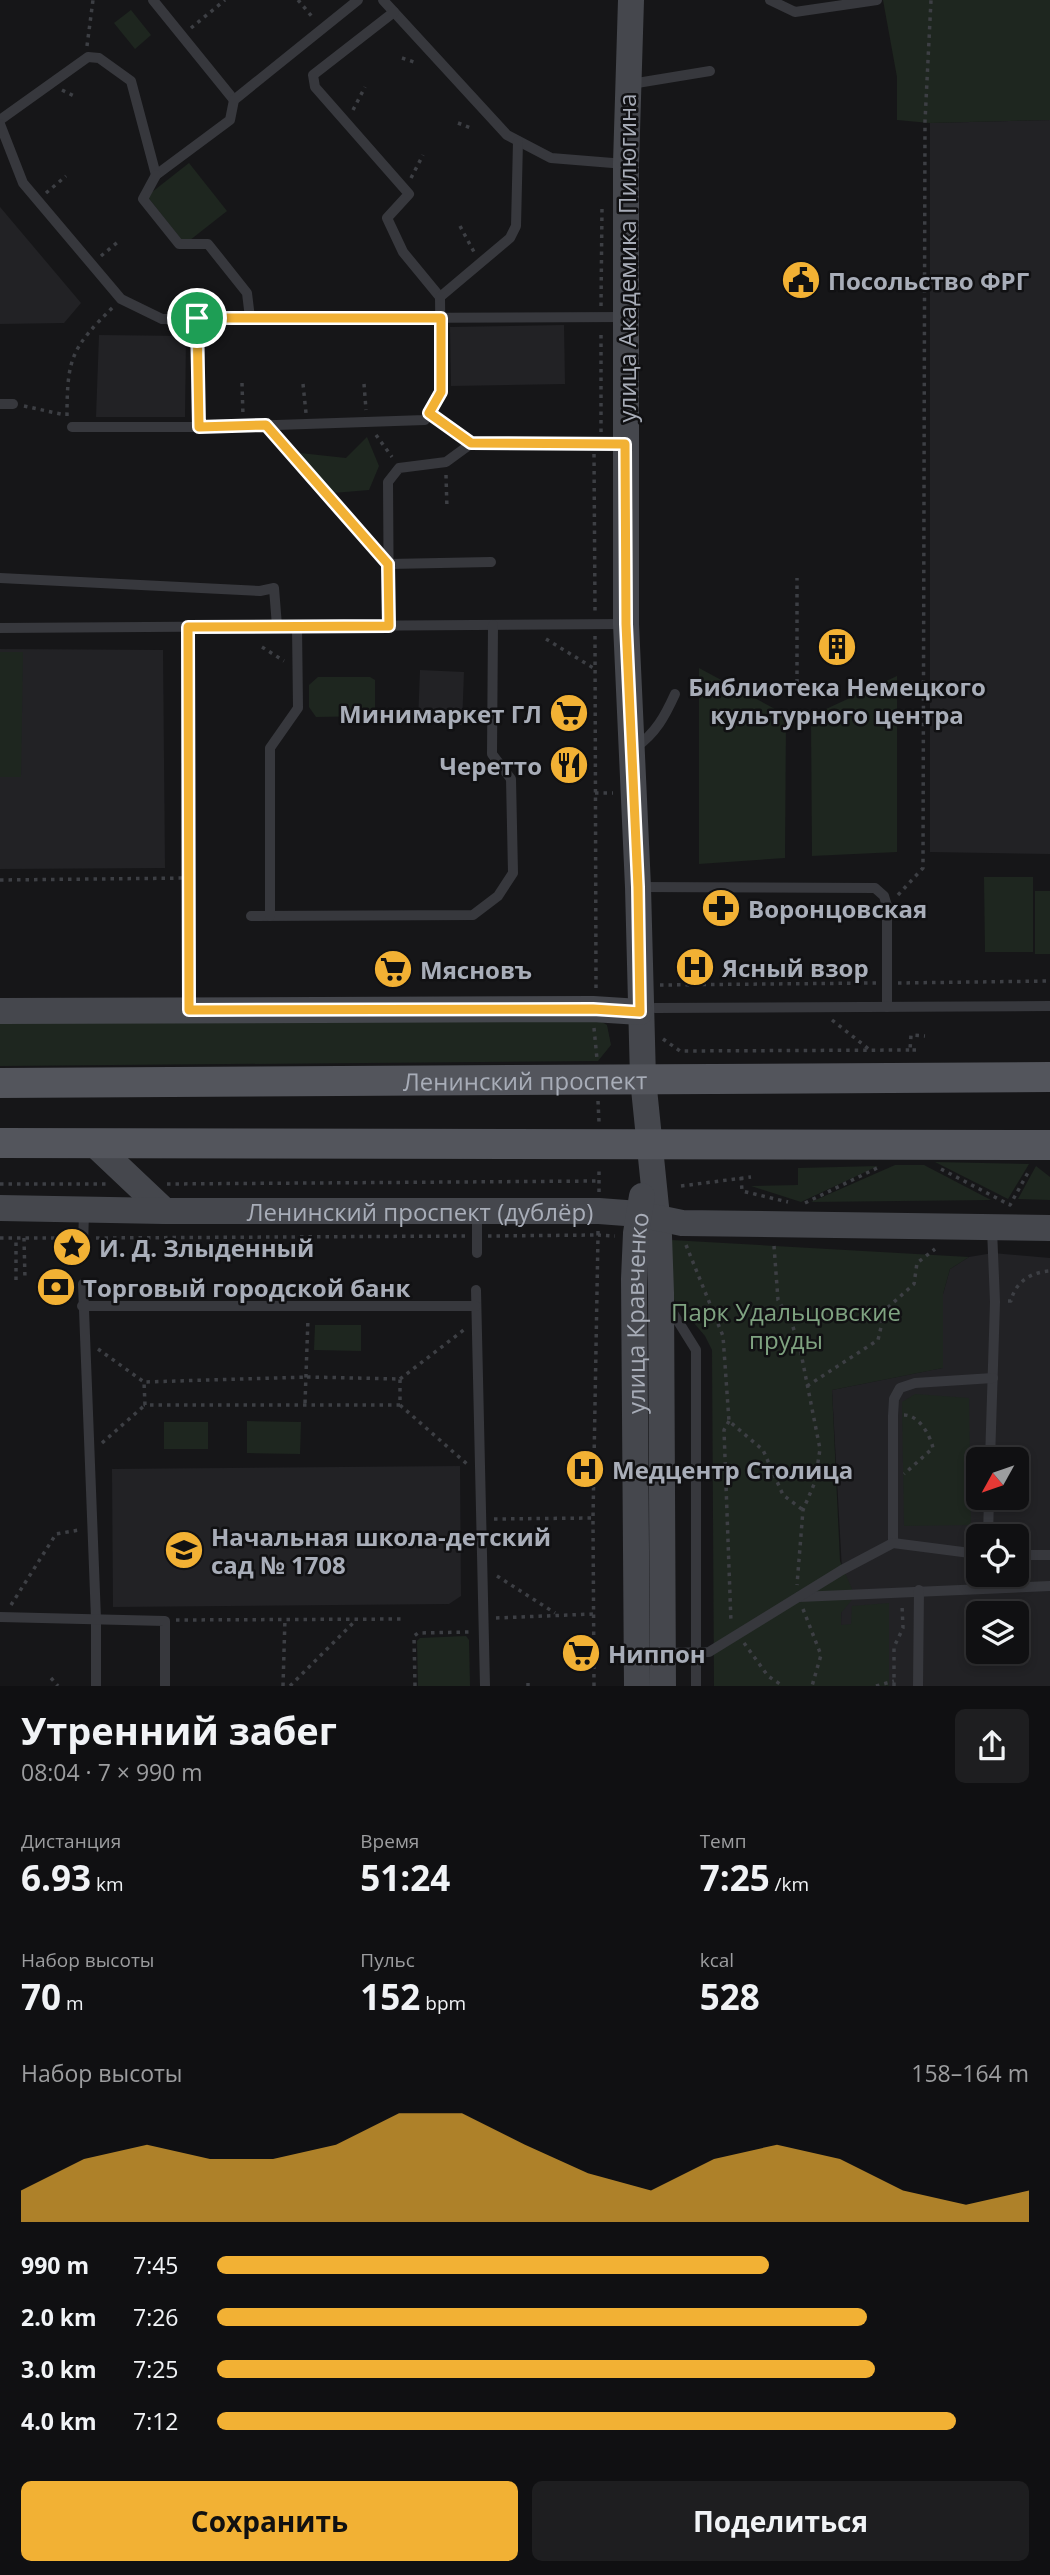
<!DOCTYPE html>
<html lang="ru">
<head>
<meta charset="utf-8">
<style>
	:root { --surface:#101012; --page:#1e1e20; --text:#f1f3f6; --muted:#9c9d9f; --line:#303032; --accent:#f2b134 }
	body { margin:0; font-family:"Open Sans",sans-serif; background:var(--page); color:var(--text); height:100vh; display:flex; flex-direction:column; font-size:26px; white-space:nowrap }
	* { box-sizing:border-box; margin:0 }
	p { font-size:23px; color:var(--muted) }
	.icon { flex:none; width:38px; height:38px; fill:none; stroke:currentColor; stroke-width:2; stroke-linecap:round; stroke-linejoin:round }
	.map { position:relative; height:1686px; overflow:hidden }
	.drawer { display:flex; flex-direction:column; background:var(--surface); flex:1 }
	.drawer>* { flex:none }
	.needle { width:46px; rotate:230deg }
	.controls { position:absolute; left:966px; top:1447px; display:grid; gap:14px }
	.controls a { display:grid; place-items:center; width:63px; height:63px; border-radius:10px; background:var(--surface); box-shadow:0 4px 10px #0003,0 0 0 2px var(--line); font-size:35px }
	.pin { position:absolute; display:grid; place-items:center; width:60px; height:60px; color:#fff; margin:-30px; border:4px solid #fff; border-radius:50%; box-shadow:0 2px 7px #0007 }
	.round { display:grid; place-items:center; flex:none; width:74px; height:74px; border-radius:10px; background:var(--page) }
	.headline { display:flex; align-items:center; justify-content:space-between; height:119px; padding:0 21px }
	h1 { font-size:38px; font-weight:700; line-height:52px }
	.stats { display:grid; grid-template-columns:repeat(3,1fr); gap:10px; height:119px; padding:7px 21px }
	.stats div { display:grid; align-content:center }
	.stats b { font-size:35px; font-weight:700 }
	.stats small { font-size:19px; font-weight:400 }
	.stats p { font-size:19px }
	.chart { height:196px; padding:14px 21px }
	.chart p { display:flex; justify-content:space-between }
	.chart svg { width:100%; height:126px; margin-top:7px; fill:var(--accent); opacity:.7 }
	.cta { display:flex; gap:14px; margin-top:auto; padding:14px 21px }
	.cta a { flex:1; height:80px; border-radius:10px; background:var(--accent); color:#111; font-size:28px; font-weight:700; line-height:80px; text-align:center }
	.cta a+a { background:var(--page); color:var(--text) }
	ul { padding:0 21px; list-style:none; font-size:23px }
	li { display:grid; grid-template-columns:112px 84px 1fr; align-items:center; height:52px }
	li i { height:18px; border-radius:9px; background:var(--accent) }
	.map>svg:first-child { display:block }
	.built { fill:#222225; fill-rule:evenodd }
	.green { fill:#1e261f }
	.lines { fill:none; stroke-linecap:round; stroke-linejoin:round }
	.path { stroke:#3d3f44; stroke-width:3.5; stroke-dasharray:3.5 5; stroke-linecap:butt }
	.lane { stroke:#37383d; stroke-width:10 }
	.secondary { stroke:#45474d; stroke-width:26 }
	.primary { stroke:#53555c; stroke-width:30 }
	.route-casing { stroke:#fff; stroke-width:14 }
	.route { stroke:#f2b134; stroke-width:9 }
	.labels { text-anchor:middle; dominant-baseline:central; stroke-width:5; stroke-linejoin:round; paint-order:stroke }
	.street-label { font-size:24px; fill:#a8adb8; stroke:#111113 }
	.poi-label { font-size:24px; font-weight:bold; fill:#a8adb8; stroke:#111113; text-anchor:start }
	.park-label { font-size:24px; fill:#7fa381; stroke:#111113 }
</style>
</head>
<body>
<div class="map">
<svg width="1050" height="1686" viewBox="0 0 1050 1686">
	<rect width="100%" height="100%" fill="#161618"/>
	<!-- built -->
	<g class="built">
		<polygon points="1050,120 1050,854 930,852 930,123"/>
		<polygon points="0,207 81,303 64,323 0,324"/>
		<polygon points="564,325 565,384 451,386 450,327"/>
		<polygon points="99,335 186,336 185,417 96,417"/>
		<polygon points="0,649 163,650 165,868 0,869"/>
		<polygon points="420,670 464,672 462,725 418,722"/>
		<path d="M993,1253L1050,1258V1686H840L842,1570L832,1390L942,1368L943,1294L950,1269L969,1257ZM978,1460H1017V1498H978ZM978,1536H1017V1575H978ZM978,1614H1017V1652H978Z"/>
		<polygon points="460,1466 461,1596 449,1604 113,1607 112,1469"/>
	</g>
	<!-- green -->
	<g class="green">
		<polygon points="883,0 1050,0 1050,120 930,123 897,120 897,77"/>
		<polygon points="131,10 151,35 135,49 114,23"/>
		<polygon points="189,163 227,211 185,244 147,196"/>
		<polygon points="367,437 379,466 369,490 333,493 300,453 346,458"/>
		<polygon points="0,652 23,652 21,777 0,777"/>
		<polygon points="699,668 786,715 785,858 699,864"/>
		<polygon points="897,676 897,852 812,856 811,716"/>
		<polygon points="318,677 370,677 375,680 375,712 371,716 316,717 309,707 309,685"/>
		<polygon points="984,877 1033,877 1033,952 985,952"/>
		<rect x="1035" y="891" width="15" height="63"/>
		<polygon points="597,1019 607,1025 611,1045 598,1061 0,1066 0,1020"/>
		<polygon points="935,1162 1029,1164 1008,1199"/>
		<polygon points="895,1165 924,1165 991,1200 811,1202"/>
		<polygon points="878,1166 801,1202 751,1186 798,1185 798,1168"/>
		<polygon points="1036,1166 1050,1177 1050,1200 1018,1199"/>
		<polygon points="671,1240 969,1257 950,1269 943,1294 943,1368 832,1390 840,1561 855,1596 841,1613 841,1625 851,1624 852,1606 889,1603 889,1686 714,1686 712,1350 705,1336 670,1295"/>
		<polygon points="315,1325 361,1325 361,1351 314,1350"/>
		<polygon points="915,1394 969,1398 971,1525 904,1526 902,1402"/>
		<polygon points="247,1421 301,1422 300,1454 247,1453"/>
		<rect x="164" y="1422" width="44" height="27"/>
		<polygon points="466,1636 469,1640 470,1686 418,1686 417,1641 420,1638"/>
	</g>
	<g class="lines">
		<!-- path -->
		<g class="path">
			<polyline points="298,0 314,19"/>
			<polyline points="191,28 225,0"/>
			<polyline points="87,46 93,0"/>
			<polyline points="402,58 414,62"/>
			<polyline points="62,90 76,97"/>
			<polyline points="353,110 365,87"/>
			<polyline points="458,123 471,128"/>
			<polyline points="411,178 423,155"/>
			<polyline points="46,193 66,176"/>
			<polyline points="460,226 474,252"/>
			<polyline points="101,256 119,241"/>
			<polyline points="601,306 602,208"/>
			<polyline points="197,331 199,414"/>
			<polyline points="242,383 243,416"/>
			<polyline points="303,384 306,413"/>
			<polyline points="364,384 366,410"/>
			<polyline points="24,406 65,415"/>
			<path d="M67,416C67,357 72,348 113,307"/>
			<polyline points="439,420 461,436"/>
			<polyline points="601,432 601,331"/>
			<polyline points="376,435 392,457"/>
			<polyline points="276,437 376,549"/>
			<polyline points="594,454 595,611"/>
			<polyline points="446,475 447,509"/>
			<polyline points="595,636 596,989"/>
			<polyline points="189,639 190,989"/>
			<polyline points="546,639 595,669"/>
			<polyline points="262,647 284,661"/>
			<polyline points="797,691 797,578"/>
			<polyline points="595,793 613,793"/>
			<polyline points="0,880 189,878"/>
			<polyline points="898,895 923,868 925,121 931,0"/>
			<polyline points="898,983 1050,981"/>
			<polyline points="660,985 876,983"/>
			<polyline points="832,1020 870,1050"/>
			<polyline points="594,1028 597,1059"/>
			<polyline points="663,1039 680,1051 910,1050"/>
			<polyline points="916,1050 910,1050 911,1035 925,1036"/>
			<polyline points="598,1101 599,1122"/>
			<polyline points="941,1169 1010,1205 1030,1169"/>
			<polyline points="741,1177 742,1191 788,1202"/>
			<polyline points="0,1184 106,1184"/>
			<polyline points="167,1184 599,1181"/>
			<polyline points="681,1186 751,1177"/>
			<polyline points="599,1192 599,1168"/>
			<polyline points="805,1203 877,1168"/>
			<polyline points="488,1236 598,1235 598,1231"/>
			<polyline points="0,1238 70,1238"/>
			<polyline points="24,1238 25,1280"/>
			<polyline points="96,1238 466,1236"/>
			<polyline points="686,1245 723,1336 729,1421 763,1450 783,1495 803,1510"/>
			<polyline points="774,1246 778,1300 791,1321 800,1348 820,1449 815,1482 803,1510 797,1585"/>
			<polyline points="16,1280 16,1238"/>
			<path d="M1008,1301H1011C1015,1282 1031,1272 1050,1271"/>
			<polyline points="98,1349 144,1382"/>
			<polygon points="307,1377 400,1379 400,1405 145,1405 144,1382"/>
			<polyline points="400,1379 465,1329"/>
			<polyline points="807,1386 878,1340 885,1310 914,1284 917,1263 935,1249"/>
			<polyline points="305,1403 308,1318"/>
			<polyline points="400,1405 467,1464"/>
			<path d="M904,1415C919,1415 930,1435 933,1448L904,1474"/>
			<polyline points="729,1421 724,1430 731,1623"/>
			<polyline points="102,1443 145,1405"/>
			<polyline points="494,1519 593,1518"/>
			<polyline points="497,1576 555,1613"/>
			<polyline points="11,1605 56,1534 79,1530"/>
			<polyline points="803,1609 821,1655 812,1686"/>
			<polyline points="496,1618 593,1614"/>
			<polyline points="176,1620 405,1619"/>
			<polyline points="744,1643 768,1676 783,1686"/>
			<polyline points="51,1678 58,1686"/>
			<polyline points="283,1686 285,1618"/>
			<polyline points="290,1686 357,1619"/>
			<polyline points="415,1686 414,1636 418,1633 469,1632"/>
			<polyline points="528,1686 528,1683"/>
			<polyline points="594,1686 593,1518 598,1235 615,1236"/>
			<polyline points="876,1686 894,1681"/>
			<polyline points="894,1686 894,1647 903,1628 902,1605"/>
		</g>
		<!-- lane -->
		<g class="lane">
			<polyline points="153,0 234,100"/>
			<polyline points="383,0 507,135 551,158 625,164"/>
			<polyline points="770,0 795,12 877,0"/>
			<polyline points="394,12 313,75 315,87 409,194 387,218 403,252 440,297"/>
			<polyline points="631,84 710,71"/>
			<polyline points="0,120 88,57 99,58 131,81 156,175 230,120 234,100 358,0"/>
			<polyline points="0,124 23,183 121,299 162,319 625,317"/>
			<polyline points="156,175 143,199 179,244 208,244 247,293 250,318"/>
			<polyline points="0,404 13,404"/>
			<polyline points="72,427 217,427 425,420 441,392 440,297 510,238 516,226 518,141"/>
			<polyline points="389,564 491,562"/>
			<polyline points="0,578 260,591 274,588 277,626"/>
			<polyline points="389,626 388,482 399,468 446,462 472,443 624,444"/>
			<polyline points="0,628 626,624"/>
			<path d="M635,748C656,733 665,716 675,694"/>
			<polyline points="638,887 875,888 884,896 887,906 887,1007"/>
			<polyline points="251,916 473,915 498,896 513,873 511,779 492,754 493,625"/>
			<polyline points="270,916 270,748 298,708 297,626"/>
			<polyline points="655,1008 1050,1006"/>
			<polyline points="83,1247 84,1212"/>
			<polyline points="477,1253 477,1211"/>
			<polyline points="83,1284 96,1619 96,1686"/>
			<polyline points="476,1290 485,1686"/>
			<polyline points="668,1305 696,1350 696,1686"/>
			<polyline points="82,1306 476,1306"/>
			<polyline points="990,1460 995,1302 992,1229"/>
			<polyline points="988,1536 989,1498"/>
			<polyline points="893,1543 893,1416 894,1399 900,1388 915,1383 993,1378"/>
			<polyline points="1017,1555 1050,1555"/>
			<polyline points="799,1597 1050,1586"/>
			<polyline points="0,1617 165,1621 165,1686"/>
			<polyline points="663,1653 709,1652 842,1570 893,1543 978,1554"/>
			<polyline points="918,1686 919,1590"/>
		</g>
		<!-- secondary -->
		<g class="secondary">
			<polyline points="631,0 626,164 626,624 638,887 643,1079 659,1236 661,1293 663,1686"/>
			<polyline points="0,1011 593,1009 640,1012"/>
			<polyline points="92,1142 165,1211"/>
			<path id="s1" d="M0,1208L165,1211H599L639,1214L682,1223L1050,1228"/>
			<path id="s2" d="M637,1686L634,1279L636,1233L642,1196"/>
		</g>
		<!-- primary -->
		<g class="primary">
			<path id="s3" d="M0,1083L1050,1077"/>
			<polyline points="0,1143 1050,1145"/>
		</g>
	</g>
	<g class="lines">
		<!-- route casing -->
		<g class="route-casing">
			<polygon id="route" points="197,318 441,318 441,392 429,413 471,443 625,444 626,624 638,887 640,1012 593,1009 189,1010 188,627 389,626 388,564 266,425 199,427"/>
		</g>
		<!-- route -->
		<use href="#route" class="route"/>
	</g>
	<!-- icons -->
	<defs>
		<g id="civic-disc" transform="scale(2.0125)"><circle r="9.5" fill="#f2b134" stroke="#111113"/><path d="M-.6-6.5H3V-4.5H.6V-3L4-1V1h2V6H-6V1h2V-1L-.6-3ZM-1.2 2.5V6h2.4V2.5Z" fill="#111"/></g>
		<g id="building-disc" transform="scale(2.0125)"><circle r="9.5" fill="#f2b134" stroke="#111113"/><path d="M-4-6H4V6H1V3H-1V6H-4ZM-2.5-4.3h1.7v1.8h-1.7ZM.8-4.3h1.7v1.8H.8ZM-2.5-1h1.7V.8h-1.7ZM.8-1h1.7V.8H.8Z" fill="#111"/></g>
		<g id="supermarket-disc" transform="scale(2.0125)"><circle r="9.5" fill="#f2b134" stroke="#111113"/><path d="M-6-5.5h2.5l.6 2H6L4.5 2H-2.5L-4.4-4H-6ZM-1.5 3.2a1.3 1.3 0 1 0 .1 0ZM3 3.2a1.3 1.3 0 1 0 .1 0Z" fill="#111"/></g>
		<g id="restaurant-disc" transform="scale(2.0125)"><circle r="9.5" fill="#f2b134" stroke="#111113"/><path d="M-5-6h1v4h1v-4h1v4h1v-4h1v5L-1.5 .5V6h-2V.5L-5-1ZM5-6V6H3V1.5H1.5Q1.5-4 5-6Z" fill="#111"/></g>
		<g id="pharmacy-disc" transform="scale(2.0125)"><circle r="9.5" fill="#f2b134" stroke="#111113"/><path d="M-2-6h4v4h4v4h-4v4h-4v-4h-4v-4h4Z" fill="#111"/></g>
		<g id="hospital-disc" transform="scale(2.0125)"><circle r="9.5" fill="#f2b134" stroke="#111113"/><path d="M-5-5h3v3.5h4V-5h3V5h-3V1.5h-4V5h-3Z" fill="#111"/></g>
		<g id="sight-disc" transform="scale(2.0125)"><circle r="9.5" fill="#f2b134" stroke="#111113"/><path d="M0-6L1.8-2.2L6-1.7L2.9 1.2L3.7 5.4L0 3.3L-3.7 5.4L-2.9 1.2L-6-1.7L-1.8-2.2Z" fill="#111"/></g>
		<g id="bank-disc" transform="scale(2.0125)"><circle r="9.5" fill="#f2b134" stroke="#111113"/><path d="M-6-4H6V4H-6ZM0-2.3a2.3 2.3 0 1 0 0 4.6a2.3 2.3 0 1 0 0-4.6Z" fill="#111"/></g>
		<g id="school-disc" transform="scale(2.0125)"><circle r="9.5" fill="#f2b134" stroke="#111113"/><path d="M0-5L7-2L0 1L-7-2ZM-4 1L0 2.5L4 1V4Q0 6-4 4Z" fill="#111"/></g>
	</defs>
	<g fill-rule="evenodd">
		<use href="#civic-disc" x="801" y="280"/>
		<use href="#building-disc" x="837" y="647"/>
		<use href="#supermarket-disc" x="569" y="713"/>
		<use href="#restaurant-disc" x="569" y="765"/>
		<use href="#pharmacy-disc" x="721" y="908"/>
		<use href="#hospital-disc" x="695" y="967"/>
		<use href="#supermarket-disc" x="393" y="969"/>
		<use href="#sight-disc" x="72" y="1247"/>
		<use href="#bank-disc" x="56" y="1287"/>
		<use href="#hospital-disc" x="585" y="1469"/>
		<use href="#school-disc" x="184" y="1550"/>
		<use href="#supermarket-disc" x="581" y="1653"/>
	</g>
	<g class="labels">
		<!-- street labels -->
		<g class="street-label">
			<text transform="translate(626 258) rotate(-90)">улица Академика Пилюгина</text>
			<text stroke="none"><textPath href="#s3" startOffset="525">Ленинский проспект</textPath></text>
			<text stroke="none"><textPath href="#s1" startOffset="420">Ленинский проспект (дублёр)</textPath></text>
			<text stroke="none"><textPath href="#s2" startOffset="373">улица Кравченко</textPath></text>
		</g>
		<!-- poi labels -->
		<g class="poi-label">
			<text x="828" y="280">Посольство ФРГ</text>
			<text x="837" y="686" text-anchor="middle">Библиотека Немецкого<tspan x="837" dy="28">культурного центра</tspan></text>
			<text x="542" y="713" text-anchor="end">Минимаркет ГЛ</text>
			<text x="542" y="765" text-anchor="end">Черетто</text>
			<text x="748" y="908">Воронцовская</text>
			<text x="722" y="967">Ясный взор</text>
			<text x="420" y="969">Мясновъ</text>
			<text x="99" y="1247">И. Д. Злыденный</text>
			<text x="83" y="1287">Торговый городской банк</text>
			<text x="612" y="1469">Медцентр Столица</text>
			<text x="211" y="1536">Начальная школа-детский<tspan x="211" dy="28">сад № 1708</tspan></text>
			<text x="608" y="1653">Ниппон</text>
		</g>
		<!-- park labels -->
		<g class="park-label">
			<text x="786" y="1311">Парк Удальцовские<tspan x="786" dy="28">пруды</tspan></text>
		</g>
	</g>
</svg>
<div class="controls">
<a><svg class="needle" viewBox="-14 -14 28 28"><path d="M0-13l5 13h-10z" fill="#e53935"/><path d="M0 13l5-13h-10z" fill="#9c9d9f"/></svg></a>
<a><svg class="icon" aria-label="locate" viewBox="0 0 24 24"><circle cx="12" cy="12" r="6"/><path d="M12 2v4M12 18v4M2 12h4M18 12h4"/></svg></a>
<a><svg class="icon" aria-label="layers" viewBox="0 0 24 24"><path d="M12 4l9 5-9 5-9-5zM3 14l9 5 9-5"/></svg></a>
</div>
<div class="pin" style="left:197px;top:318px;background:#1e9e55"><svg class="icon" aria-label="arrive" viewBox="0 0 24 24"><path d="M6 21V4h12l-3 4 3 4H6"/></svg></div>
</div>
<section class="drawer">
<div class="headline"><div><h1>Утренний забег</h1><p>08:04 · 7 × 990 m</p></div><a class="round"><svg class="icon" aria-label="share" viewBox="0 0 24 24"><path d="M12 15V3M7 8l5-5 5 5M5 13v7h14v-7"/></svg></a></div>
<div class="stats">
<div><p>Дистанция</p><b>6.93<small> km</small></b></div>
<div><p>Время</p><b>51:24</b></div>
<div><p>Темп</p><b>7:25<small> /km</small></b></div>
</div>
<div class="stats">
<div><p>Набор высоты</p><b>70<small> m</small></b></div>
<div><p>Пульс</p><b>152<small> bpm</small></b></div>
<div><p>kcal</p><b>528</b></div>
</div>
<div class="chart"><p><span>Набор высоты</span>158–164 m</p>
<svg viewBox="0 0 160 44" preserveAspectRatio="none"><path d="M0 44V33L10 22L20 17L30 22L40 22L50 17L60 6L70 6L80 17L90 27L100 33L110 22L120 17L130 22L140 33L150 38L160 33V44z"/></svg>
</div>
<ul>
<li><b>990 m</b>7:45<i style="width:68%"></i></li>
<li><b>2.0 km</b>7:26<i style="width:80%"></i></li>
<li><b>3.0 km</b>7:25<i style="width:81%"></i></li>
<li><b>4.0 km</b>7:12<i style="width:91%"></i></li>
</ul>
<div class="cta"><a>Сохранить</a><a>Поделиться</a></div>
</section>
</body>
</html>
